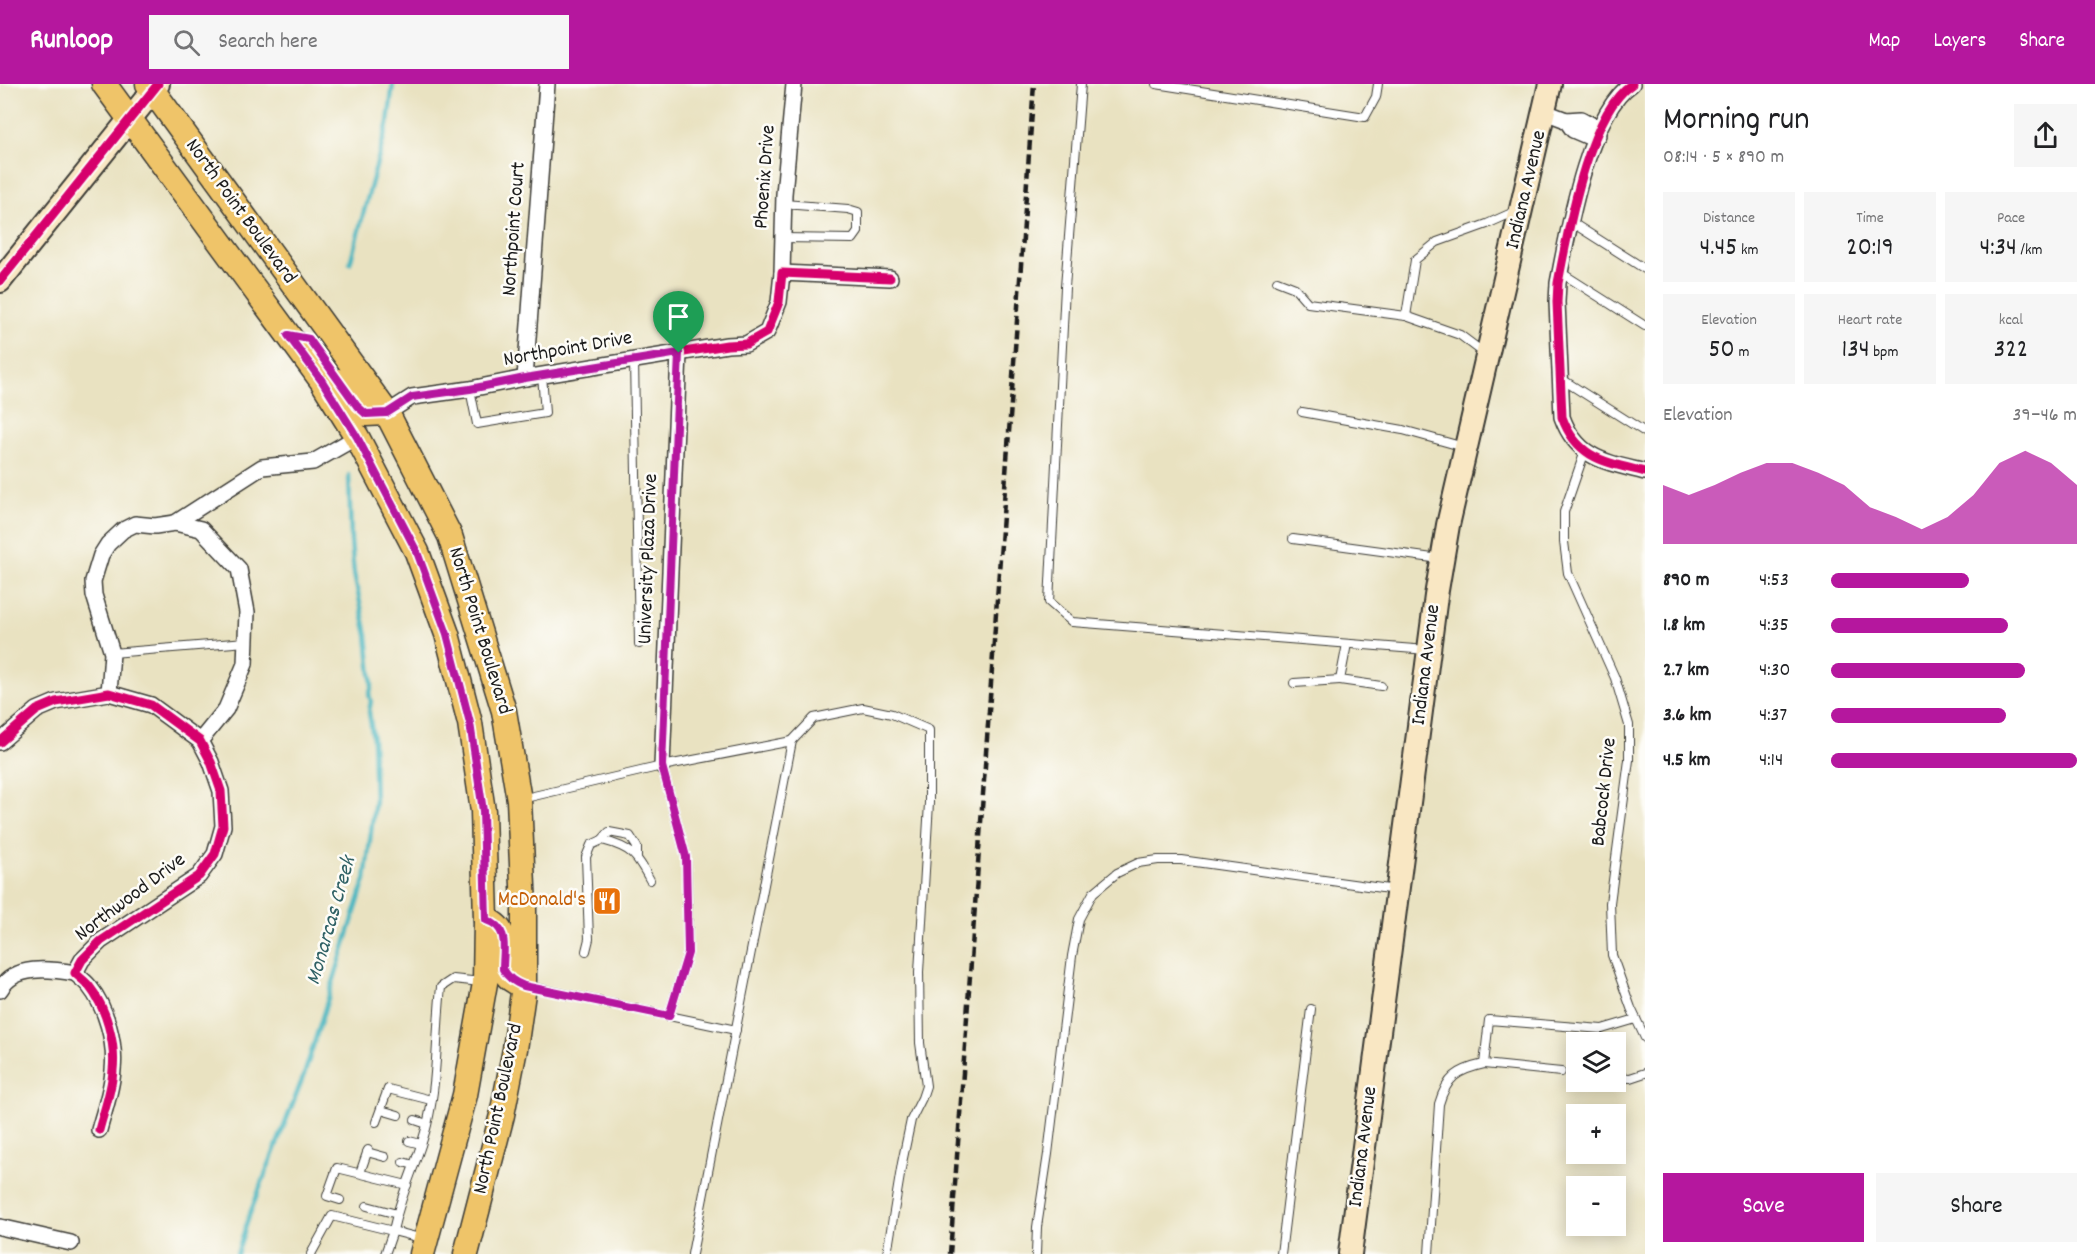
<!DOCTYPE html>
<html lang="en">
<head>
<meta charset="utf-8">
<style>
	:root { --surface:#fff; --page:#f6f6f6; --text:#202124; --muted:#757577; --accent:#b5179e }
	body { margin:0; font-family:Dekko,sans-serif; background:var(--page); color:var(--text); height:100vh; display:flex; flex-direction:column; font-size:22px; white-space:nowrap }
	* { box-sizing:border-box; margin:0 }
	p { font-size:20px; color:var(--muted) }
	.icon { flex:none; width:33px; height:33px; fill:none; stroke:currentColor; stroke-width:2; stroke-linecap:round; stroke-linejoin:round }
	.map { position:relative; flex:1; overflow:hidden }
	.drawer { display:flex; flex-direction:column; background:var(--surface); width:450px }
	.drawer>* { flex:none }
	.tools { position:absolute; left:1566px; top:948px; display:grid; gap:12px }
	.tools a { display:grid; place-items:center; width:60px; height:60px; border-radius:0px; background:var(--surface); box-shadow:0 3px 15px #0003; font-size:30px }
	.pin { position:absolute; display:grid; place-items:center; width:51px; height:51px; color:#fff; margin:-62px -26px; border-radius:50% 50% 50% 0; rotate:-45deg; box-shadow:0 0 6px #0007 }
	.pin .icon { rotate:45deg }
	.round { display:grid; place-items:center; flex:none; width:63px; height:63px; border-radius:0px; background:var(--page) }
	.head { display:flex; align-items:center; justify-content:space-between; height:102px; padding:0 18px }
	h1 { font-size:33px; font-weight:600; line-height:45px }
	.metrics { display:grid; grid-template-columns:repeat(3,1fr); gap:9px; height:102px; padding:6px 18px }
	.metrics div { display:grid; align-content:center; border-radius:0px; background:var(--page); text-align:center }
	.metrics b { font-size:26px; font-weight:600 }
	.metrics small { font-size:16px; font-weight:400 }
	.metrics p { font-size:16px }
	.chart { height:168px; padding:12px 18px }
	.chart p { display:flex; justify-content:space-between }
	.chart svg { width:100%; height:108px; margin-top:6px; fill:var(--accent); opacity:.7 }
	.button { display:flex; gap:12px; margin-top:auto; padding:12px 18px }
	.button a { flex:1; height:69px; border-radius:0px; background:var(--accent); color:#fff; font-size:24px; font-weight:600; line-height:69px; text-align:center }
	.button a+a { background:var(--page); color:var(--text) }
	ul { padding:0 18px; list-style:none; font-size:20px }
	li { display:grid; grid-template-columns:96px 72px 1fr; align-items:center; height:45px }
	li i { height:15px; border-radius:8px; background:var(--accent) }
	header { display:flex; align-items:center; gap:36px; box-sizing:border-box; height:84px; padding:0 30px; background:var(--accent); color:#fff }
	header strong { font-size:28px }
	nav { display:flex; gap:33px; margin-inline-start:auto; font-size:21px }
	.search { width:420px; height:54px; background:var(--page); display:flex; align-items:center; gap:15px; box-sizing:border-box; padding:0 21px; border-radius:0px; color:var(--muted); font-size:22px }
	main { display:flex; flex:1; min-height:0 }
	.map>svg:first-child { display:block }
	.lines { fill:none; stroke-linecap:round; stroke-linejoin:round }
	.stream { stroke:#46b5bf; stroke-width:4.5 }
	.lane-casing { stroke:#3b3a35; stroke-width:10 }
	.street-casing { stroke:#3b3a35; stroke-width:18 }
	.secondary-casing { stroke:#3b3a35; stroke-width:26 }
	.primary-casing { stroke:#3b3a35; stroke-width:27 }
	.lane { stroke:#fff; stroke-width:8 }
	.street { stroke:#fff; stroke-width:15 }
	.secondary { stroke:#f9e7c3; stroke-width:22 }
	.primary { stroke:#efc469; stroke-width:24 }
	.rail { stroke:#1c1c1c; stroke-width:4.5; stroke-dasharray:9 4.5; stroke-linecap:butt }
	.cycleway-casing { stroke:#fdfcf7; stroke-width:13 }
	.cycleway { stroke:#d6006c; stroke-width:9 }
	.route-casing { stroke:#fff; stroke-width:12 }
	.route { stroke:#b5179e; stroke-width:8 }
	.labels { text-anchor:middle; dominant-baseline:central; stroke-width:5; stroke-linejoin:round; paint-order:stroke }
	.street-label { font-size:21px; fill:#1c1c1c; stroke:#fdfcf7 }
	.food-label { font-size:21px; fill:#c56008; stroke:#fdfcf7; text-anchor:end }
	.water-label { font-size:22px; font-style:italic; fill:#2f6165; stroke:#fdfcf7 }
</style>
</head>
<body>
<header>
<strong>Runloop</strong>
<div class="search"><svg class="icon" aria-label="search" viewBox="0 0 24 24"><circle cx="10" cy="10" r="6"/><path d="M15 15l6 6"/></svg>Search here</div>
<nav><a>Map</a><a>Layers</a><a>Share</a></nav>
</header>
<main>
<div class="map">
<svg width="1645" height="1170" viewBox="0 0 1645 1170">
	<rect width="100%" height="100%" fill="#fdfcf7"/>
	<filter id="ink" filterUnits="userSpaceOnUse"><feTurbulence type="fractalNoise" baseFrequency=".0167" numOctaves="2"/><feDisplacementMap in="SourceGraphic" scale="12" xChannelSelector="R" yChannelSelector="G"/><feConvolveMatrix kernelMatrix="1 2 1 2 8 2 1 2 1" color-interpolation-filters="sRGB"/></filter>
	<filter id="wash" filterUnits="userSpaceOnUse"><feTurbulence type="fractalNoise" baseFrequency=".008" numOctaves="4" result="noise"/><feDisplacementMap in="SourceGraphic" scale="24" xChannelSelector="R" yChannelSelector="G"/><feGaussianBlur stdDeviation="1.35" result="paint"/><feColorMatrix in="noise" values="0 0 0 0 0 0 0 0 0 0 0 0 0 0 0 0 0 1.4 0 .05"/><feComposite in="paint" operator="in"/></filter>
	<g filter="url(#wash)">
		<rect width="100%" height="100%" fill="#e9e2c1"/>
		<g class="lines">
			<!-- stream -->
			<g class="stream">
				<polyline points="350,179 388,38 393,0"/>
				<polyline points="237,1170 249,1132 305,988 365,796 375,716 373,655 369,628 371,617 369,611 372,601 367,551 354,490 351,457 349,391"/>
			</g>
		</g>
	</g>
	<g filter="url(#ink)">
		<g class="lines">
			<!-- lane casing -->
			<g class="lane-casing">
				<g id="lane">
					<polyline points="1081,0 1065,203 1049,518 1072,538 1427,566"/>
					<polyline points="1156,0 1365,33 1376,13 1378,0"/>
					<polyline points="1571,138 1645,185"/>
					<polyline points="783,154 853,155 858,148 858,128 848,125 784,120"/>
					<polyline points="1560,188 1645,242"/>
					<polyline points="1277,197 1295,204 1308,219 1406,232 1460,251 1484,269"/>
					<polyline points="1406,232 1415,176 1437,158 1487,140 1516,127"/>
					<polyline points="634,276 639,560"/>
					<polyline points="1560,294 1645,348"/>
					<polyline points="470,305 477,340 545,329 542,291"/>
					<polyline points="1302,328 1403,346 1464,363"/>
					<polyline points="1585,367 1564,428 1564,458 1568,489 1615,594 1629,641 1629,676 1610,819 1612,871 1631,924 1645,954"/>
					<polyline points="1293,455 1440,475"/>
					<polyline points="1347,560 1340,596 1381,602"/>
					<polyline points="112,569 246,558"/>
					<polyline points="1294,599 1340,596"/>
					<polyline points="792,657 814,634 863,624 892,630 929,646 929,719 919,888 920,959 926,1002 922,1014 911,1036 902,1079 887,1170"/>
					<polyline points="662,682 686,773 687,800 688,869 669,932"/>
					<polyline points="521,715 662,682 792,657 692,1170"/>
					<polyline points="602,756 609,748 630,752 637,763 637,772"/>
					<path d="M586,867L589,855L586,773L591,761L602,756C632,764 636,770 650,796"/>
					<polyline points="526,902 736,946"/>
					<polyline points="1484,980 1561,988"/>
					<polyline points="1616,993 1630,994 1645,989"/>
					<polyline points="381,1026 398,1031"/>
					<polyline points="415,1036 427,1040"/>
					<polyline points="376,1038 388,1005 431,1016"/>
					<polyline points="409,1057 421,1060"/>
					<polyline points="367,1068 385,1073"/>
					<polyline points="403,1078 414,1081"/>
					<polyline points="360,1089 368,1066"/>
					<polyline points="340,1116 327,1112 337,1084 407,1101"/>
					<polyline points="367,1122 397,1130"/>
					<path d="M424,1155L393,1147C400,1111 418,1077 427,1041C438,996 436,949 441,903L453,895L481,898"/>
					<polyline points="311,1170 332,1132 393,1147 385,1170"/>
					<polyline points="1036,1170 1037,1143 1048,1070 1072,872 1079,835 1093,809 1117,789 1138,779 1158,776 1181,776 1396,806"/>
					<polyline points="1281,1170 1311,925"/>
					<path d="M1429,1170L1439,1020C1447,993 1457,986 1484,980L1489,936L1602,945L1636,935"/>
				</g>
			</g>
			<!-- street casing -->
			<g class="street-casing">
				<g id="street">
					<path d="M1632,0C1588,29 1568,148 1558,199L1557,218L1562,333C1577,375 1606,378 1645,388"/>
					<polyline points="1545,28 1566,36 1581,35 1592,41 1593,50"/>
					<polyline points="1566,36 1573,46 1587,52 1593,50 1598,51"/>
					<polyline points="782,189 784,110 794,0"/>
					<polyline points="525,294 547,0"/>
					<polyline points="387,329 412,313 470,305 525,294 727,261 746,260 767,248 779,218 782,189 890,194"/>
					<polyline points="175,439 201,445 239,485 247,528 245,580 226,625 200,657"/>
					<polyline points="109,609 112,569 94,511 93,497 101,471 108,460 123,446 135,440 155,442 175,439 262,383 313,378 357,353"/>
					<path d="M0,658L37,626L56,618L109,609L151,621L200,657L211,678L221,707L223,742L215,770L199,792L101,857L82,876L75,889C79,893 85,897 89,902C106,923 116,959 113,986C112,1006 104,1027 99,1046"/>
					<polyline points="662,682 679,269"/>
					<path d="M0,906C14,880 50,885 75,889"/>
					<polyline points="0,1143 71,1159"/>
				</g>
			</g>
			<!-- secondary casing -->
			<g class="secondary-casing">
				<g id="secondary">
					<polyline points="0,197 158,0"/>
					<polyline points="1350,1170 1436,512 1448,441 1550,0"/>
				</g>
			</g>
			<!-- primary casing -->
			<g class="primary-casing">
				<g id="primary">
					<polyline points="104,0 322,297 357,353 417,468 447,550 470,639 483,727 486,836 485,899 465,1011 422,1170"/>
					<polyline points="148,0 387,329 450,452 504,627 519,716 524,823 524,902 515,965 502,1031 466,1170"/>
					<polyline points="339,297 357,322 366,330 387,329"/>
					<path d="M486,836C509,844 503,864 503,885C507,894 514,898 524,902"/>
				</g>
			</g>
			<!-- lane -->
			<use href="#lane" class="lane"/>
			<!-- street -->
			<use href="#street" class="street"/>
			<!-- secondary -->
			<use href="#secondary" class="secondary"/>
			<!-- primary -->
			<use href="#primary" class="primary"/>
			<!-- rail -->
			<polyline class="rail" points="950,1170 1034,0"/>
			<!-- cycleway casing -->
			<g class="cycleway-casing">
				<g id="cycleway">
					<path d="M1632,0C1588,29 1568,148 1558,199L1557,218L1562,333C1577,375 1606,378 1645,388"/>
					<polyline points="0,197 158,0"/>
					<polyline points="387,329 412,313 470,305 525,294 727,261 746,260 767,248 779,218 782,189 890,194"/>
					<path d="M0,658L37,626L56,618L109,609L151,621L200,657L211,678L221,707L223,742L215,770L199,792L101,857L82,876L75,889C79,893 85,897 89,902C106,923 116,959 113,986C112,1006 104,1027 99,1046"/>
					<polyline points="662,682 679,269"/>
				</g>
			</g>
			<!-- cycleway -->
			<use href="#cycleway" class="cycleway"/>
		</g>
	</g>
	<g class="lines" filter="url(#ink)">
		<!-- route casing -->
		<g class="route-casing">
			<path id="route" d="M288,251L309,255L357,322L366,330L387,329L412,313L470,305L525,294L679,269L662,682L686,773L688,869L669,932L524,902C514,898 508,894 503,885C503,864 510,844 486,836L483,727L470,639L447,550L417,468L357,353L322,297Z"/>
		</g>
		<!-- route -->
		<use href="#route" class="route"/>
	</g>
	<!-- icons -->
	<defs>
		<g id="restaurant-square" transform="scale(1.5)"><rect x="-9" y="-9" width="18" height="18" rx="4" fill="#e8710a" stroke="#fdfcf7"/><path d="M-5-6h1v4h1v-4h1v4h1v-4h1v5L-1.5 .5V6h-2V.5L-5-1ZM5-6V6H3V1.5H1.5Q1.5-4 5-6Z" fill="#fff"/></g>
	</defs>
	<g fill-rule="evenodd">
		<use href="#restaurant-square" x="607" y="817"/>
	</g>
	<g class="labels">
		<!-- street labels -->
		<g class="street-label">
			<text transform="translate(766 93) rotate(-86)">Phoenix Drive</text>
			<text transform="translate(1527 106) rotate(-77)">Indiana Avenue</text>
			<text transform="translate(240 128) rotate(54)">North Point Boulevard</text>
			<text transform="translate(515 145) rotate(-86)">Northpoint Court</text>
			<text transform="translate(568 266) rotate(-10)">Northpoint Drive</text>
			<text transform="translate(649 475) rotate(-88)">University Plaza Drive</text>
			<text transform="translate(479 547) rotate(73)">North Point Boulevard</text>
			<text transform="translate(1427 581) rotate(-83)">Indiana Avenue</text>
			<text transform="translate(1605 708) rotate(-84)">Babcock Drive</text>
			<text transform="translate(131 814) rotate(-37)">Northwood Drive</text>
			<text transform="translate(499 1025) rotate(-78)">North Point Boulevard</text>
			<text transform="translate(1364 1063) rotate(-83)">Indiana Avenue</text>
		</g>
		<!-- food labels -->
		<g class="food-label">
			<text x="586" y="817">McDonald's</text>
		</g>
		<!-- water labels -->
		<g class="water-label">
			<text transform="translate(332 837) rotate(-74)">Monarcas Creek</text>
		</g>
	</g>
</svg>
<div class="tools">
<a><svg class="icon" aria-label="layers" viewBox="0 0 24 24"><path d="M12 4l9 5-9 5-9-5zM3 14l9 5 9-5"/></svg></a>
<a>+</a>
<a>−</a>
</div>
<div class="pin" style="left:679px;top:269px;background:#1e9e55"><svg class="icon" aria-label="arrive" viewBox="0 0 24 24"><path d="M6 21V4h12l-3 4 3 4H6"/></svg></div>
</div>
<section class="drawer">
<div class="head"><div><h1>Morning run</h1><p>08:14 · 5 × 890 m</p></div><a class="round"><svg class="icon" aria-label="share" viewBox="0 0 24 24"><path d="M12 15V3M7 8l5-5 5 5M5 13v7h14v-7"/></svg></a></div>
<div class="metrics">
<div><p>Distance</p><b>4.45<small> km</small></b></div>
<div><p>Time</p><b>20:19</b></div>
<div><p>Pace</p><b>4:34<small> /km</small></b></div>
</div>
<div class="metrics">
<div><p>Elevation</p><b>50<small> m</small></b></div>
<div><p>Heart rate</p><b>134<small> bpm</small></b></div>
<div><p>kcal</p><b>322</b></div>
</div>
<div class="chart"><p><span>Elevation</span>39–46 m</p>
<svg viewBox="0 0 160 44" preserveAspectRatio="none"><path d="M0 44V20L10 24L20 20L30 15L40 11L50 11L60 15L70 20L80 29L90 33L100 38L110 33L120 24L130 11L140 6L150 11L160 20V44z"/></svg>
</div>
<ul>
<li><b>890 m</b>4:53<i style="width:56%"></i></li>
<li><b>1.8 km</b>4:35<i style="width:72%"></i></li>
<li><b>2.7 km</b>4:30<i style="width:79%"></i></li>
<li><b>3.6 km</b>4:37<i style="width:71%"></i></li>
<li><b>4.5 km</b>4:14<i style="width:100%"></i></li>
</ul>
<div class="button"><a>Save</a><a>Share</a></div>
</section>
</main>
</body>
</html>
